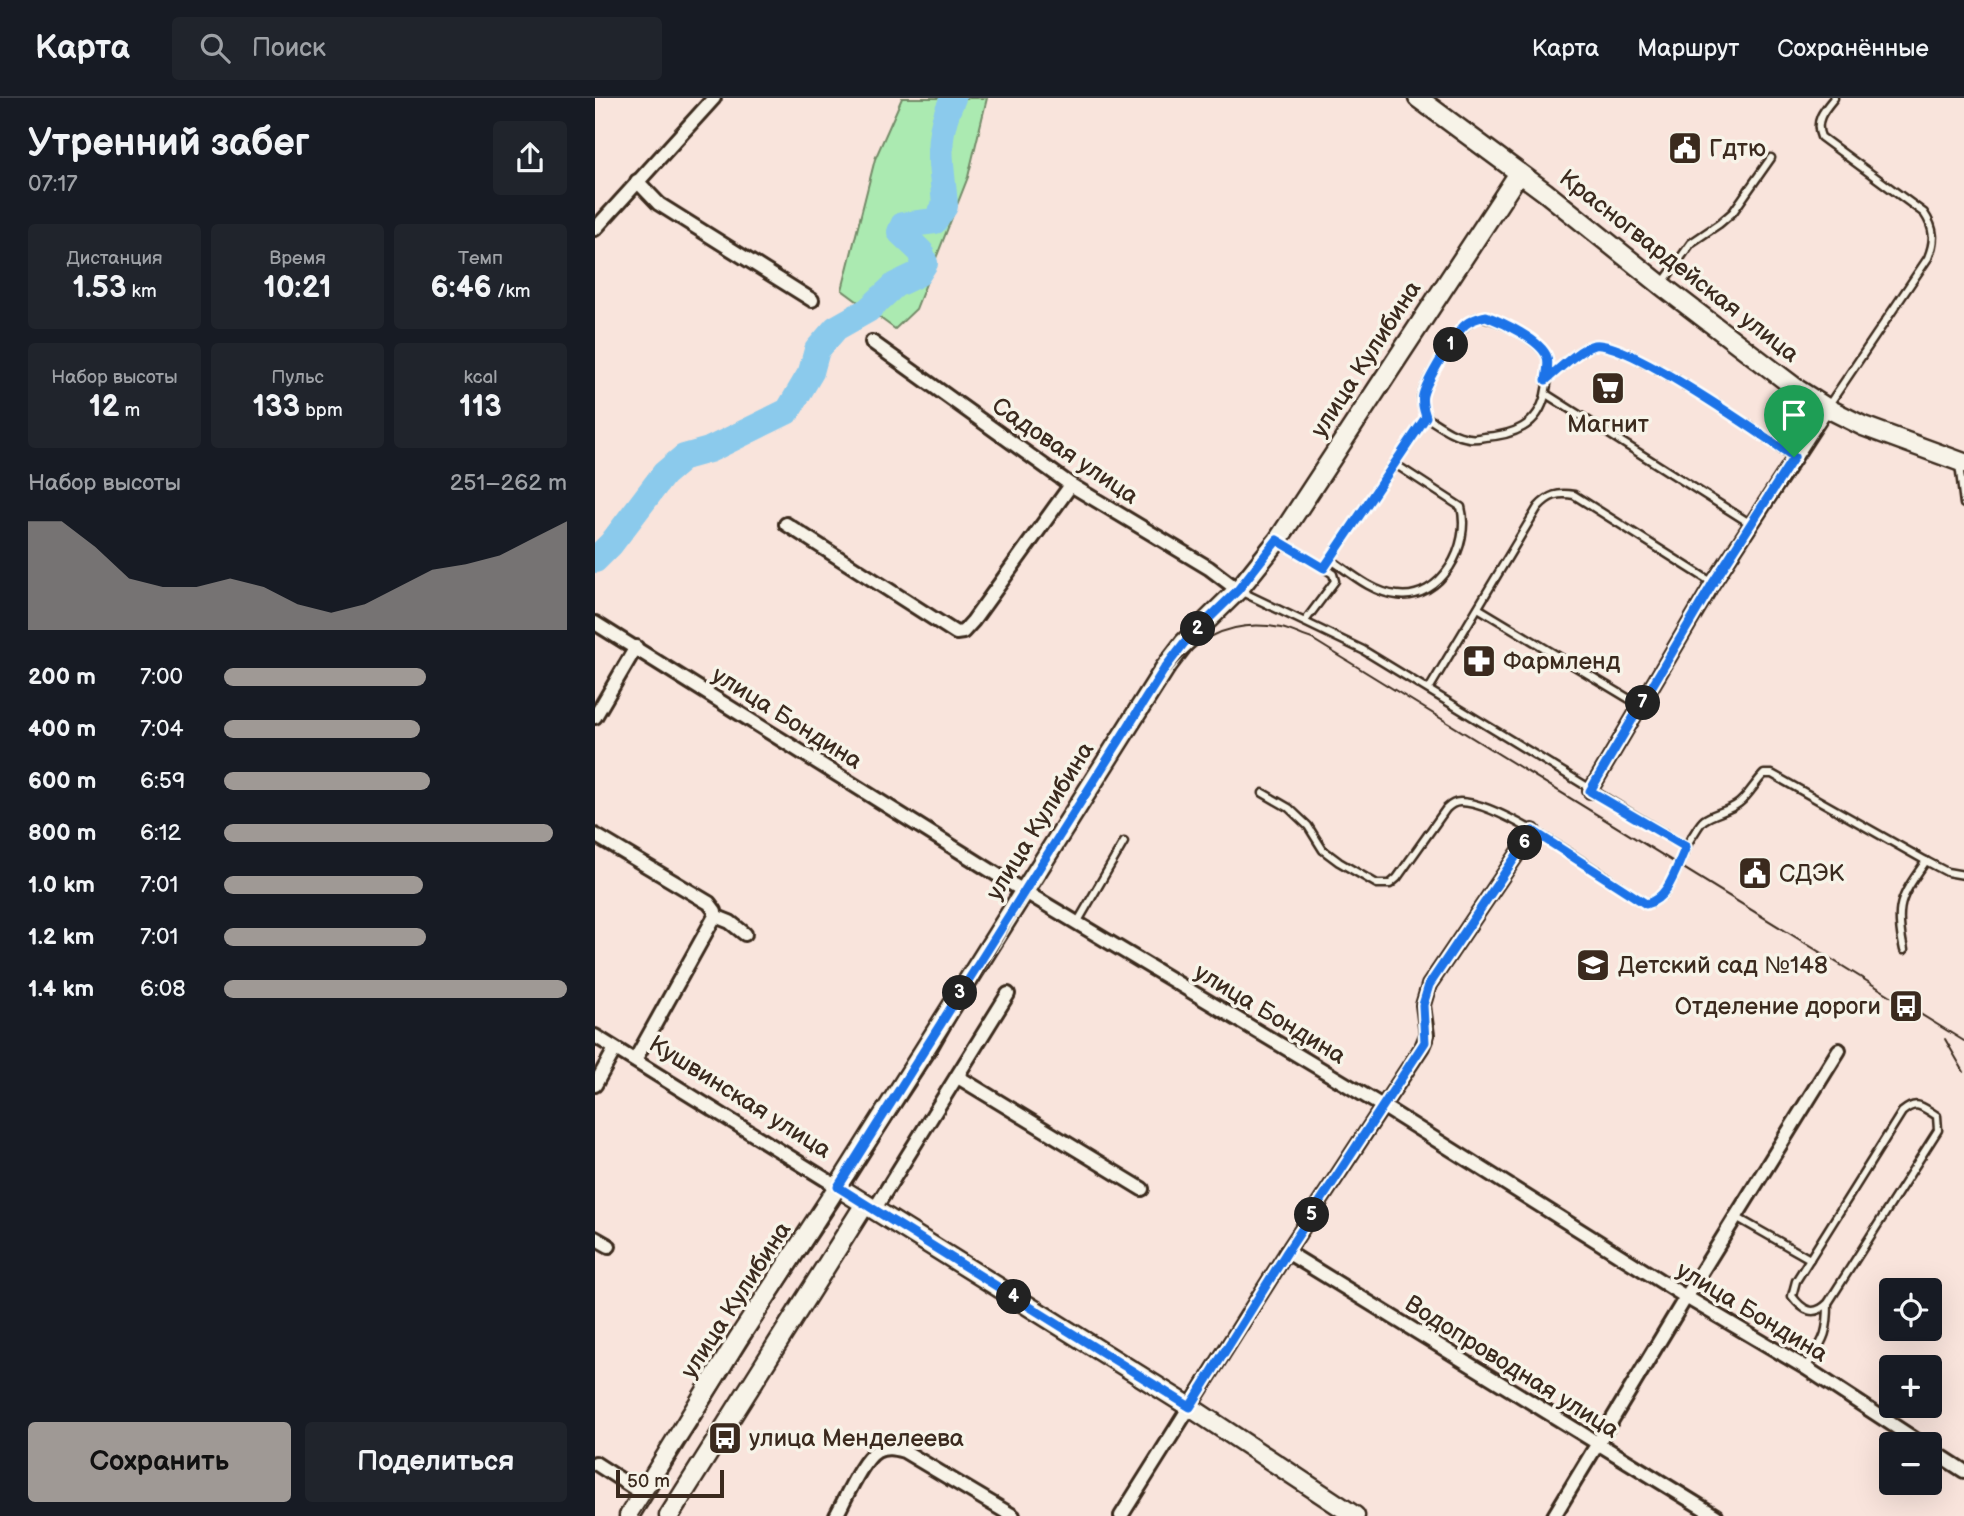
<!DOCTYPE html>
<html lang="ru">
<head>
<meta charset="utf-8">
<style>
	:root { --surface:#171b24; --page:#20242c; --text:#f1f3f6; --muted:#9ea1a6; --line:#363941; --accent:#9f9995 }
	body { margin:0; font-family:"Balsamiq Sans",sans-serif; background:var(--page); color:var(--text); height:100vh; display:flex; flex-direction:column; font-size:26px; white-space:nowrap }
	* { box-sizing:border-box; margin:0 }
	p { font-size:23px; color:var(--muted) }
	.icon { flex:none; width:38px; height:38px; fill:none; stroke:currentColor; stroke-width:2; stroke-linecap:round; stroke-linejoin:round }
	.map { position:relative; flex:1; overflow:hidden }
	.details { display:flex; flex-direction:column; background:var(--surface); width:595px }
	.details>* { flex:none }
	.fabs { position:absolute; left:1284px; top:1180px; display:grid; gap:14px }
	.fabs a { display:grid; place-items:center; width:63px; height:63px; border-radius:7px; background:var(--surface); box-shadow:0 7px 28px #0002; font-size:35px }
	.scale { position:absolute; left:21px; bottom:18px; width:108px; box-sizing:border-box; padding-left:7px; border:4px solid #3b2a1e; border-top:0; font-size:19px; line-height:24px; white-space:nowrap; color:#3b2a1e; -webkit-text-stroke:5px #f7f3e8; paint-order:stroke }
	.pin { position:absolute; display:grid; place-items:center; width:60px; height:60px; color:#fff; margin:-72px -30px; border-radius:50% 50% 50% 0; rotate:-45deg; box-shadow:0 0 7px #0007 }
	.pin .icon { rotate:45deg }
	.km { position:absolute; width:35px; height:35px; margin:-18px; border-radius:50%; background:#222; color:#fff; font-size:19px; line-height:35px; text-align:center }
	.round { display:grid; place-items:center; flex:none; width:74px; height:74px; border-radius:7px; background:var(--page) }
	.head { display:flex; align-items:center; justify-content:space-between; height:119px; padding:0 28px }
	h1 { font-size:38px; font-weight:700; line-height:52px }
	.metrics { display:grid; grid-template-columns:repeat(3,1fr); gap:10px; height:119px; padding:7px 28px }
	.metrics div { display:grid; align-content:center; border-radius:7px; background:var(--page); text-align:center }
	.metrics b { font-size:30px; font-weight:700 }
	.metrics small { font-size:19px; font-weight:400 }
	.metrics p { font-size:19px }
	.chart { height:196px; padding:14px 28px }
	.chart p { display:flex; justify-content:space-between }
	.chart svg { width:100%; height:126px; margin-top:7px; fill:var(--accent); opacity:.7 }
	.action { display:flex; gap:14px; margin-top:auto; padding:14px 28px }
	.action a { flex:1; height:80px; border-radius:7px; background:var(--accent); color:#111; font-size:28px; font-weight:700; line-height:80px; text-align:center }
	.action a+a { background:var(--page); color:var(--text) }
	ul { padding:0 28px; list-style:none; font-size:23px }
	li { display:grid; grid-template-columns:112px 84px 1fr; align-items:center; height:52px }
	li i { height:18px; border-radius:9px; background:var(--accent) }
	header { display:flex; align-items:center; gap:42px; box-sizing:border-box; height:98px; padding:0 35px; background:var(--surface); border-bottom:2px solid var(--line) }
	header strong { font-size:33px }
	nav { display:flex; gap:38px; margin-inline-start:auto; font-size:24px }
	.search { width:490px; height:63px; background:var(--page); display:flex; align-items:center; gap:18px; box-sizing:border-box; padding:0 24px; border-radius:7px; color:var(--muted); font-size:26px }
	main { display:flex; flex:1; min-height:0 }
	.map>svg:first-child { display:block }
	.green { fill:#abeab1; stroke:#738a68; stroke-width:2 }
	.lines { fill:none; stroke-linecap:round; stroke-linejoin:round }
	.river { stroke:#8bcaec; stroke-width:26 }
	.service-casing { stroke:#3b2a1e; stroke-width:11 }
	.minor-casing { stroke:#3b2a1e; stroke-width:18 }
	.secondary-casing { stroke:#3b2a1e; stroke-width:23 }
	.service { stroke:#f7f3e8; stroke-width:6 }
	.minor { stroke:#f7f3e8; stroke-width:12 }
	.secondary { stroke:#f7f3e8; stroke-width:18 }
	.tram { stroke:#3b2a1e; stroke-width:2 }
	.route-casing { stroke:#fff; stroke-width:14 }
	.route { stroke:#1a73e8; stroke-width:9 }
	.labels { text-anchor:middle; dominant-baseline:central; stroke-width:7; stroke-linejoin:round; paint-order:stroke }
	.poi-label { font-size:24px; fill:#3b2a1e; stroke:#f7f3e8; text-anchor:start }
	.street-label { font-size:24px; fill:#3b2a1e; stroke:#f7f3e8 }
</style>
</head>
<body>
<header>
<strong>Карта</strong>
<div class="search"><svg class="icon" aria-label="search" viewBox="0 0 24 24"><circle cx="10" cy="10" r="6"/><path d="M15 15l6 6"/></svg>Поиск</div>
<nav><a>Карта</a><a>Маршрут</a><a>Сохранённые</a></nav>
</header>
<main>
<section class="details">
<div class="head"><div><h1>Утренний забег</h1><p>07:17</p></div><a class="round"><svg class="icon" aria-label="share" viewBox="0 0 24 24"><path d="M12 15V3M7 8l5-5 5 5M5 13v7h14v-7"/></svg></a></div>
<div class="metrics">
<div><p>Дистанция</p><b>1.53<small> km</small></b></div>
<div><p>Время</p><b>10:21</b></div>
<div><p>Темп</p><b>6:46<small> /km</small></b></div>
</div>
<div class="metrics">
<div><p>Набор высоты</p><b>12<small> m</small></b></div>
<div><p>Пульс</p><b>133<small> bpm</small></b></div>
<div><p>kcal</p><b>113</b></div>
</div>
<div class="chart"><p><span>Набор высоты</span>251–262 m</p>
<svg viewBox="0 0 160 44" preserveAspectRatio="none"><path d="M0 44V6L10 6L20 15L30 26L40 29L50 29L60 26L70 29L80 35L90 38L100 35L110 29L120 23L130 21L140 18L150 12L160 6V44z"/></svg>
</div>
<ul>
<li><b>200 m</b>7:00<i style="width:59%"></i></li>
<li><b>400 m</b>7:04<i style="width:57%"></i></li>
<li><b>600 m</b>6:59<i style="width:60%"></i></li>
<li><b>800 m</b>6:12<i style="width:96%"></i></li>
<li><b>1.0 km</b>7:01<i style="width:58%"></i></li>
<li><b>1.2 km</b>7:01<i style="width:59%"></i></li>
<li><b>1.4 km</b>6:08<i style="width:100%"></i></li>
</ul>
<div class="action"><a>Сохранить</a><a>Поделиться</a></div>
</section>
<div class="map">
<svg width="1369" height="1418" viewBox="0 0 1369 1418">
	<rect width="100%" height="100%" fill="#f9e4dc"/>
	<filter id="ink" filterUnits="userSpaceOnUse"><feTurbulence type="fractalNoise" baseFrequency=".0143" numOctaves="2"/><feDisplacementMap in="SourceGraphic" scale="14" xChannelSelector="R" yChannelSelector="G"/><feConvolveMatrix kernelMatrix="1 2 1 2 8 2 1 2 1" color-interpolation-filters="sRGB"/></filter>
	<g filter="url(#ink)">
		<!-- green -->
		<polygon class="green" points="307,0 392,0 373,79 321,211 300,231 247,192 280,61"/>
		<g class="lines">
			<!-- river -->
			<path class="river" d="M0,462L16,446L69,376L89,359L114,352L193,313L216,274L222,252L241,230L273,212L300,187L323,176L330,165L326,154L305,134L308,127L340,123L350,108C347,65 338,42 358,0"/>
			<!-- service casing -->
			<g class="service-casing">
				<g id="service">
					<polyline points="1067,186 1096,145 1124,126 1138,114 1176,60"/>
					<path d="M951,282C963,272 984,250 999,247C1031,241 1167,337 1199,359"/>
					<polyline points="951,296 1156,426"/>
					<path d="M1233,308L1333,160C1340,143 1340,131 1329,115L1226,39C1219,23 1229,12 1239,0"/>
					<polyline points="1364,366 1369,406"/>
					<polyline points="684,443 729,470"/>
					<path d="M735,461C754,474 778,495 802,497C847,503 876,446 866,409L800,366"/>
					<polyline points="645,493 768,552 1091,749"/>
					<polyline points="883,510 1046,608"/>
					<path d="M710,523L740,483L738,476L729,470L831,319C844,327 858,338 874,340C879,341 885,340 890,339C918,337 943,328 950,297C952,288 955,269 952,260C948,244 896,215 881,220C866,225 831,282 827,298C826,305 829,312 831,319"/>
					<path d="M834,591L943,409C954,397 963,394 979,397L1118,485"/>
					<path d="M668,695L694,710L713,728L728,752L744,764L782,786H795L802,780L851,711C855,707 859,704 865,704C908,704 1012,781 1051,806C1078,800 1083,761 1096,740C1100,735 1104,726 1109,722C1119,715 1134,713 1144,705C1154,697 1160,685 1169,676H1177L1331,763L1352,774L1369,777"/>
					<polyline points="482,825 529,744"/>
					<path d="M1309,852C1299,807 1306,799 1331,763"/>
					<polyline points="1141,1119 1215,1161"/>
					<path d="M1211,1270C1228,1242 1233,1239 1233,1205L1343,1032L1342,1018C1327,1009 1322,1001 1307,1014L1201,1183L1197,1198C1208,1213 1219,1219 1233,1205"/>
				</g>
			</g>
			<!-- minor casing -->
			<g class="minor-casing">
				<g id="minor">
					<polyline points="42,83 64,106 217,202"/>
					<polyline points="0,131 119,0"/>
					<polyline points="277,244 476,387 614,470 643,492"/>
					<polyline points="191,426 361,535 368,534 378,523 476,387"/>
					<polyline points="0,525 417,786 789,1009 1091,1199 1211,1270 1327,1346"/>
					<polyline points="0,619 41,549"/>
					<polyline points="995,693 1118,485 1232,310"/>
					<polyline points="0,737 114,805 120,813 120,818 40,962"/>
					<polyline points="120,818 135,824 150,836"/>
					<polyline points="0,938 243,1089"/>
					<polyline points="363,979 547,1091"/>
					<polyline points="0,987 20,951"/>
					<polyline points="279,1112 413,896"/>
					<polyline points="0,1140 14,1148"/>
					<polyline points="692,1154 1121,1418"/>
					<polyline points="1335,1351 1369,1373"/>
					<polyline points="0,1365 48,1396"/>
					<path d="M241,1418C250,1402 267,1361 282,1353C291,1348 301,1351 309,1353L418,1418"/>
					<polyline points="526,1418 692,1154 827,949 832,937 828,907 834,887 938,733"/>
					<polyline points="959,1418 1091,1199 1244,952"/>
				</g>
			</g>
			<!-- secondary casing -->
			<g class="secondary-casing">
				<g id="secondary">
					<polyline points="823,0 950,94 1066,187 1202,291 1232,310 1268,328 1369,365"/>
					<polyline points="243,1089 595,1309 760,1418"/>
					<polyline points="34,1418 143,1241 243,1089 570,570 589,545 643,492 683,442 924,75"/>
					<polyline points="74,1418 270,1106"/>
				</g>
			</g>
			<!-- service -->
			<use href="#service" class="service"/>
			<!-- minor -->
			<use href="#minor" class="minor"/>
			<!-- secondary -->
			<use href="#secondary" class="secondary"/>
			<!-- tram -->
			<g class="tram">
				<polyline points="1350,941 1369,974"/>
				<path d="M43,1418L250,1094L340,958L433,795L564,586C596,545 631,519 686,530C696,532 707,538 717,541L1369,943"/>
			</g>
		</g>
	</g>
	<g class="lines" filter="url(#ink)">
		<!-- route casing -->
		<g class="route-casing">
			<path id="route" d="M891,218C907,224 946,242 952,259C954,265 952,275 951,282C963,272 985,250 999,247C1031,241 1167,337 1199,359L1118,485L995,693L1091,749C1081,769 1075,800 1051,806L938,733L834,887L828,907L830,944L692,1154L595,1309L243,1089L570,570L589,545L643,492L682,442L729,470L831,319C829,312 826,305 828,297C831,284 860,235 871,226C877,221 883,220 891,218Z"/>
		</g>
		<!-- route -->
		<use href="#route" class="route"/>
	</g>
	<!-- icons -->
	<defs>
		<g id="civic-square" transform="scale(1.75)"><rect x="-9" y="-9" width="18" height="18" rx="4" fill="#3b2a1e" stroke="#f7f3e8"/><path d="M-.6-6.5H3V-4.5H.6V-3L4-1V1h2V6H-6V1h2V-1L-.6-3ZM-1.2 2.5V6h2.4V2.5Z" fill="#fff"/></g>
		<g id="supermarket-square" transform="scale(1.75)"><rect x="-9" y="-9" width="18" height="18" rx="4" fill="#3b2a1e" stroke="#f7f3e8"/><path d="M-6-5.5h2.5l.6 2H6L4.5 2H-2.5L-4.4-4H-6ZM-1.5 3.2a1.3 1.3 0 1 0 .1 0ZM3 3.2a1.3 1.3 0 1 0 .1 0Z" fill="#fff"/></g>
		<g id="pharmacy-square" transform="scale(1.75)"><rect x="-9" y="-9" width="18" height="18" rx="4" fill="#3b2a1e" stroke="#f7f3e8"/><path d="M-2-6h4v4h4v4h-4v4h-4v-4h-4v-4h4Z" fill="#fff"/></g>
		<g id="school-square" transform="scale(1.75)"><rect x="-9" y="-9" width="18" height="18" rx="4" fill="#3b2a1e" stroke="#f7f3e8"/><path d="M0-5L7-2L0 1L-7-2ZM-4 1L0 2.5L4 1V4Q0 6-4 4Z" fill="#fff"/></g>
		<g id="bus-square" transform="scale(1.75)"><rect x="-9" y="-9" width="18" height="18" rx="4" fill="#3b2a1e" stroke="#f7f3e8"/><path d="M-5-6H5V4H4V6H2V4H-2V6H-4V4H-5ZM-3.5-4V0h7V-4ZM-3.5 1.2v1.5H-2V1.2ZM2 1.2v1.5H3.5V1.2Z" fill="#fff"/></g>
	</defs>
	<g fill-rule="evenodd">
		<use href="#civic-square" x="1090" y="50"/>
		<use href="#supermarket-square" x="1013" y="290"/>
		<use href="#pharmacy-square" x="884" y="563"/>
		<use href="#civic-square" x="1160" y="775"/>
		<use href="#school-square" x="998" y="867"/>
		<use href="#bus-square" x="1311" y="908"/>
		<use href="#bus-square" x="130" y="1340"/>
	</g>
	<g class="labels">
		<!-- poi labels -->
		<g class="poi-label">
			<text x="1114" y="50">Гдтю</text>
			<text x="1013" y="326" text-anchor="middle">Магнит</text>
			<text x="908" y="563">Фармленд</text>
			<text x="1184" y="775">СДЭК</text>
			<text x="1023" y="867">Детский сад №148</text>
			<text x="1286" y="908" text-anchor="end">Отделение дороги</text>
			<text x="154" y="1340">улица Менделеева</text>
		</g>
		<!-- street labels -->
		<g class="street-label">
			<text transform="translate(1084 168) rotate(38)">Красногвардейская улица</text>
			<text transform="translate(771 261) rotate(-57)">улица Кулибина</text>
			<text transform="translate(470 353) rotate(34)">Садовая улица</text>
			<text transform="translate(192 620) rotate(32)">улица Бондина</text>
			<text transform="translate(445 723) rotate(-58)">улица Кулибина</text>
			<text transform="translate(675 916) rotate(31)">улица Бондина</text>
			<text transform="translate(145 999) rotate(32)">Кушвинская улица</text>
			<text transform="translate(141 1202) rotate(-57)">улица Кулибина</text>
			<text transform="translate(1157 1214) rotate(31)">улица Бондина</text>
			<text transform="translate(917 1269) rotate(32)">Водопроводная улица</text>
		</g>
	</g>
</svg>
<div class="fabs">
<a><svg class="icon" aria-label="locate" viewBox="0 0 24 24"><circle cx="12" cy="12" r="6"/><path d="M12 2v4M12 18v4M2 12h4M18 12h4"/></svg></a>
<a>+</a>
<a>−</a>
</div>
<div class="scale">50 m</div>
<div class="pin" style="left:1199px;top:359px;background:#1e9e55"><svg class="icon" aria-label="arrive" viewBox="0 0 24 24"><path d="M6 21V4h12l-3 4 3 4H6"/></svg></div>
<b class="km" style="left:856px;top:247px">1</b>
<b class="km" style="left:603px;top:531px">2</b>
<b class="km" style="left:365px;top:895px">3</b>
<b class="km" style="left:419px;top:1199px">4</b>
<b class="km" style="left:717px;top:1117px">5</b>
<b class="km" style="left:930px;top:745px">6</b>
<b class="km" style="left:1048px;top:605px">7</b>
</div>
</main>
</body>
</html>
